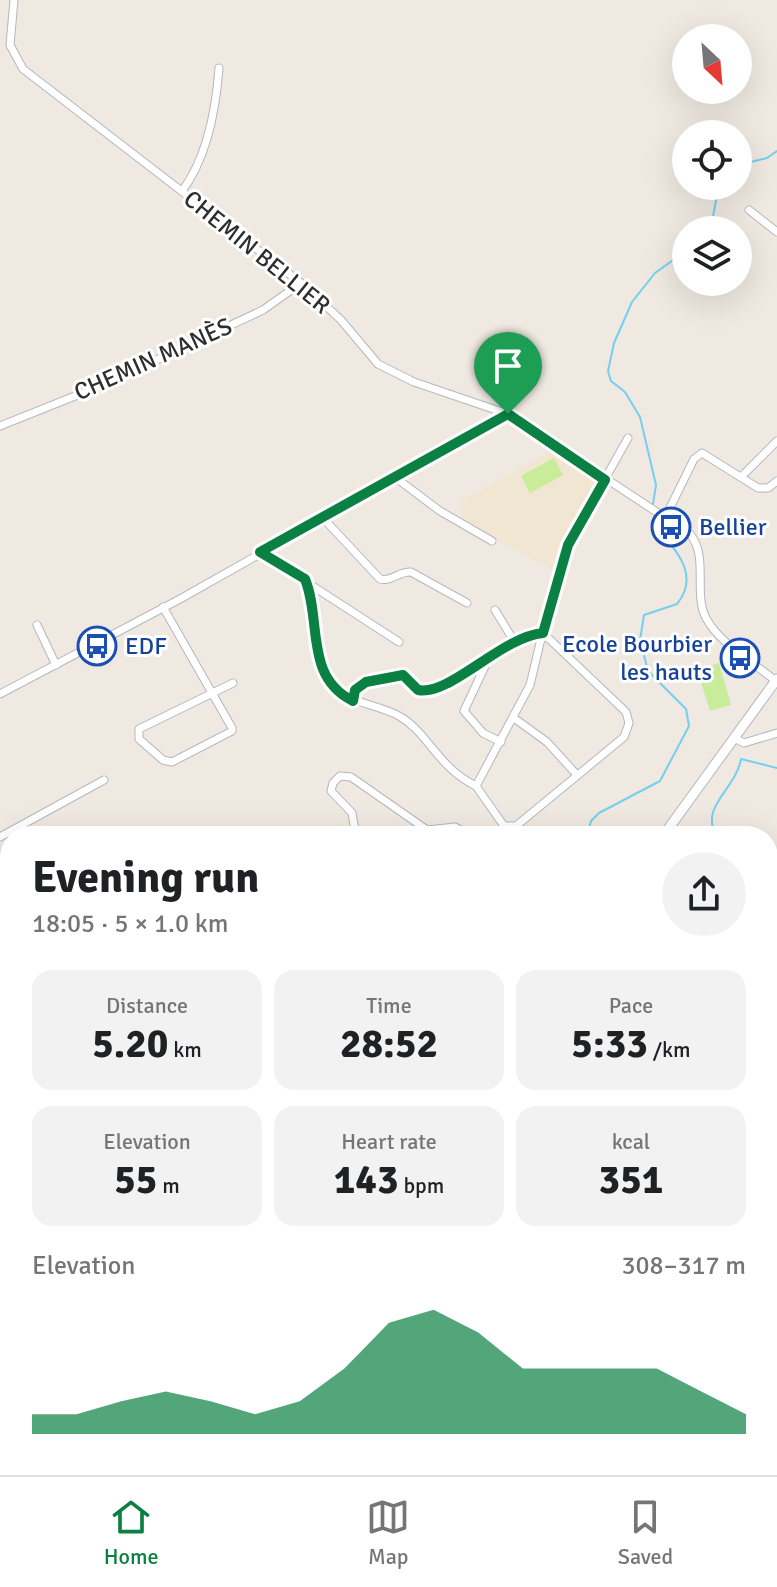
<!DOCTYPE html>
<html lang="en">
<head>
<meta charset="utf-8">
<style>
	:root { --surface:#fff; --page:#f2f2f2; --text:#202124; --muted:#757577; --line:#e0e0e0; --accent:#0b8043 }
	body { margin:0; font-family:Signika,sans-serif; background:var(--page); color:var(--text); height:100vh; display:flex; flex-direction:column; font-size:30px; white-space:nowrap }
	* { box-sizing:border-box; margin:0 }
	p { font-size:26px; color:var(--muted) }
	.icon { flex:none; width:44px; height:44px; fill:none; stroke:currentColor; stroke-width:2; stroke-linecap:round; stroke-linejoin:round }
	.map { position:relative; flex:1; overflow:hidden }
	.drawer { position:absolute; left:0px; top:826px; width:778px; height:650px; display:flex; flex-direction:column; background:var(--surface); border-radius:32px 32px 0 0; box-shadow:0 8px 32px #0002 }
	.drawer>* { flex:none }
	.needle { width:52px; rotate:154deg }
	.buttons { position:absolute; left:672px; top:24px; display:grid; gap:16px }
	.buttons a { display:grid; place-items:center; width:80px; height:80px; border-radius:50%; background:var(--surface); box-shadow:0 8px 32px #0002; font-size:40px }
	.pin { position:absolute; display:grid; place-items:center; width:68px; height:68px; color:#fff; margin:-82px -34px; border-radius:50% 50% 50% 0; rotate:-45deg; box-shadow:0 0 8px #0007 }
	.pin .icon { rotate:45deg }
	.round { display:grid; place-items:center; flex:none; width:84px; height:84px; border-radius:42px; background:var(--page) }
	.head { display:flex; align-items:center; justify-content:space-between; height:136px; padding:0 32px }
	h1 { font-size:44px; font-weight:700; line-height:60px }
	.figures { display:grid; grid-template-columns:repeat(3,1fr); gap:12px; height:136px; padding:8px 32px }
	.figures div { display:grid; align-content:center; border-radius:20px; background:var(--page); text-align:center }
	.figures b { font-size:40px; font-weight:700 }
	.figures small { font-size:22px; font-weight:400 }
	.figures p { font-size:22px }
	.chart { height:224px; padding:16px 32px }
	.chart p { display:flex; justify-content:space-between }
	.chart svg { width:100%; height:144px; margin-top:8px; fill:var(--accent); opacity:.7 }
	.tabs { display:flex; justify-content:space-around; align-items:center; height:112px; border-top:2px solid var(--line); background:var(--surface); font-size:22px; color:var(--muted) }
	.tabs a { display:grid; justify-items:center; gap:4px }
	.tabs .selected { color:var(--accent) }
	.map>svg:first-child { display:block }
	.education { fill:#f0e6d1 }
	.green { fill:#b6e59e }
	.pitch { fill:#c9ec9a }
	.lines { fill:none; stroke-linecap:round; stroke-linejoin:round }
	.stream { stroke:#75cff0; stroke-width:2 }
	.minor-casing { stroke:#b4b7c1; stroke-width:9 }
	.tertiary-casing { stroke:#b4b7c1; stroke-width:11 }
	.minor { stroke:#fff; stroke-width:7 }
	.tertiary { stroke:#fff; stroke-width:9 }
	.route-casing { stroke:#fff; stroke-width:16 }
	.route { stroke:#0b8043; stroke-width:10 }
	.labels { text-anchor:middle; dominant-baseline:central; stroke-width:6; stroke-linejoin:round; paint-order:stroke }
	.street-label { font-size:24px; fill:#2e2e2e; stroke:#fff }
	.transit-label { font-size:24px; fill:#164399; stroke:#fff; text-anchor:start }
</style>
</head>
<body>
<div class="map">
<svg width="777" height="1475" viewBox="0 0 777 1475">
	<rect width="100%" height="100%" fill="#efe9e1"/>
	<!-- education -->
	<polygon class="education" points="555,449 600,482 551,569 462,521 461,501"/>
	<!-- green -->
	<g class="green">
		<polygon points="777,1157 777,1323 768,1330 768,1168"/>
		<polygon points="595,1466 679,1466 675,1475 593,1475"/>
	</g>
	<!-- pitch -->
	<g class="pitch">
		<polygon points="554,458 563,475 530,493 521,476"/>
		<polygon points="719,663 731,705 710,711 697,670"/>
	</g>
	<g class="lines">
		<!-- stream -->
		<g class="stream">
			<polyline points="738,165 767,158 777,151"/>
			<path d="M709,230C716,214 713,201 721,186"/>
			<polyline points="653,504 656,485 640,417 625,392 611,381 608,371 614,343 632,302 655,273 686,251"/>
			<path d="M587,836L591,821L599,813L660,781L689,726L686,709L648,671L640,640L644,615L677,604C703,572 670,545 652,521"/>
			<path d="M716,836C700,805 735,791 741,759L777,768"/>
			<polyline points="768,1300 777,1293"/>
			<polyline points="52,1475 56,1466"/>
			<polyline points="560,1475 561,1466"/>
			<polyline points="629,1475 633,1466"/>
		</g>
		<!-- minor casing -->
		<g class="minor-casing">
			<g id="minor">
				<path d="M14,0L10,45L23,69L301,283L341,320L378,364L414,382L508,414L690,534C709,557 693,593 706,618C719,643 754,663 776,681"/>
				<path d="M182,191C207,158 216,108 219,68"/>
				<polyline points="749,210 777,232"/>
				<polyline points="0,426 105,384 263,310 301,283"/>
				<polyline points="741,477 777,441"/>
				<polyline points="396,478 440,511 492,541"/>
				<path d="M322,517L380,579C392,582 399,571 411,572L467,603"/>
				<polyline points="665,518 694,459 702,453 758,488 768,488 777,481"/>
				<polyline points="260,552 399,642"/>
				<path d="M305,579C317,608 310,642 321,670C335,704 372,701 399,716C428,732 437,767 476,786"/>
				<polyline points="163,607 232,728 232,731 172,762 163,760 139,739 139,729 233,683"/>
				<polyline points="495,610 514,641"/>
				<polyline points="37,625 56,665"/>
				<polyline points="483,658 485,666 464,711 483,733 501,742"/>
				<polyline points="0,694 180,599 508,414"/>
				<path d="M353,701C358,676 383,681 403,675L418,690C450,697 500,637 543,633L626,712L629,723L624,737L516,826H504L476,786"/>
				<polyline points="514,718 547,742 577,775"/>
				<polyline points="734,738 744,743 777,733"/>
				<polyline points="476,786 530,685 555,580 568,545 628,438"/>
				<polyline points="356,836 352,813 331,791 333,783 340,776 351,777 427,830 455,827 472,836"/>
				<polyline points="0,837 104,780"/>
				<polyline points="0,958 10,968"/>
				<polyline points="0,1219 10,1209"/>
				<polyline points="0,1293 10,1282"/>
				<polyline points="2,1379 10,1369"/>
				<polyline points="6,1475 10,1460"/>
				<polyline points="598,1475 600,1466"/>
			</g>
		</g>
		<!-- tertiary casing -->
		<g class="tertiary-casing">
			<g id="tertiary">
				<polyline points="663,836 777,679"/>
				<polyline points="204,1475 213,1466"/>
			</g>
		</g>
		<!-- minor -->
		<use href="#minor" class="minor"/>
		<!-- tertiary -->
		<use href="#tertiary" class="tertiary"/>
	</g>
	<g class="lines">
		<!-- route casing -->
		<g class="route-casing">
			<path id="route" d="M508,414L605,480L568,545L543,633C501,637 449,697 418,690L403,675L366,682L355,690L353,701C304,677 322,621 305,579L260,552Z"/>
		</g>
		<!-- route -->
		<use href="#route" class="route"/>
	</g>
	<!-- icons -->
	<defs>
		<g id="bus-ring" transform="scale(2)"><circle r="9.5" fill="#fff" stroke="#1a4fb4" stroke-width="1.5"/><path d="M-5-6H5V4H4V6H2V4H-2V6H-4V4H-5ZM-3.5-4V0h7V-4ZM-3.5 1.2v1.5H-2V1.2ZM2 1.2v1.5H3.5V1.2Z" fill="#1a4fb4"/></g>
	</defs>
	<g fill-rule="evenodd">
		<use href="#bus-ring" x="671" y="527"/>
		<use href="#bus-ring" x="97" y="646"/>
		<use href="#bus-ring" x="740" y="658"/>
	</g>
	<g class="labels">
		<!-- street labels -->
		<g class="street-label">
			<text transform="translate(257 252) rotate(39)">CHEMIN BELLIER</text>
			<text transform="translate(153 359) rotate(-24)">CHEMIN MANÈS</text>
		</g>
		<!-- transit labels -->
		<g class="transit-label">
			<text x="699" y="527">Bellier</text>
			<text x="712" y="644" text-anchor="end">Ecole Bourbier<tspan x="712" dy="28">les hauts</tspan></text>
			<text x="125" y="646">EDF</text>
		</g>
	</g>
</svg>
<div class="buttons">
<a><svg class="needle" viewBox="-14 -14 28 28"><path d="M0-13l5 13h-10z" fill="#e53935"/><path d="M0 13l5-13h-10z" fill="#757577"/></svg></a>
<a><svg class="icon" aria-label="locate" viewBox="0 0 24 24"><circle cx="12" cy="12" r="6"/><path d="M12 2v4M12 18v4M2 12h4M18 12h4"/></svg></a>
<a><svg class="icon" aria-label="layers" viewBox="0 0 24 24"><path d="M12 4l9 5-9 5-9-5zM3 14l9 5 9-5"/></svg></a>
</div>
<div class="pin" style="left:508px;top:414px;background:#1e9e55"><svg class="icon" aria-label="arrive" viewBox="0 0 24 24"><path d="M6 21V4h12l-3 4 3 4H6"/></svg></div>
<section class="drawer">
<div class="head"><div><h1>Evening run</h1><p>18:05 · 5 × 1.0 km</p></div><a class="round"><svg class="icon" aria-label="share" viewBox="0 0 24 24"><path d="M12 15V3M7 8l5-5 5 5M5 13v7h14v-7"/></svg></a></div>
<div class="figures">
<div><p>Distance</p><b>5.20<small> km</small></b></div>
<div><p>Time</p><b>28:52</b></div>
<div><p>Pace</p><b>5:33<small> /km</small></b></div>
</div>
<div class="figures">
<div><p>Elevation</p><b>55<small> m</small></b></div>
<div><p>Heart rate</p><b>143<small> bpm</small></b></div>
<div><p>kcal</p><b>351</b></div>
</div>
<div class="chart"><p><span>Elevation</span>308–317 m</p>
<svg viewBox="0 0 160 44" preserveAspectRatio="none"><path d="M0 44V38L10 38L20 34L30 31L40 34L50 38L60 34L70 24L80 10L90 6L100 13L110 24L120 24L130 24L140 24L150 31L160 38V44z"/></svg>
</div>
</section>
</div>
<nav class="tabs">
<a class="selected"><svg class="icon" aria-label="home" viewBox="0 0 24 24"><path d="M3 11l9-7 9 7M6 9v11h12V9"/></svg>Home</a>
<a><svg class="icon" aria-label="map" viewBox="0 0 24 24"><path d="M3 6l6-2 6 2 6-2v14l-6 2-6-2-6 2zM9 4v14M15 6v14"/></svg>Map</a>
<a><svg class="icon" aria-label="saved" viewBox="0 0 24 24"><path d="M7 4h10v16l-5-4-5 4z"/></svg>Saved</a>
</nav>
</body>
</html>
